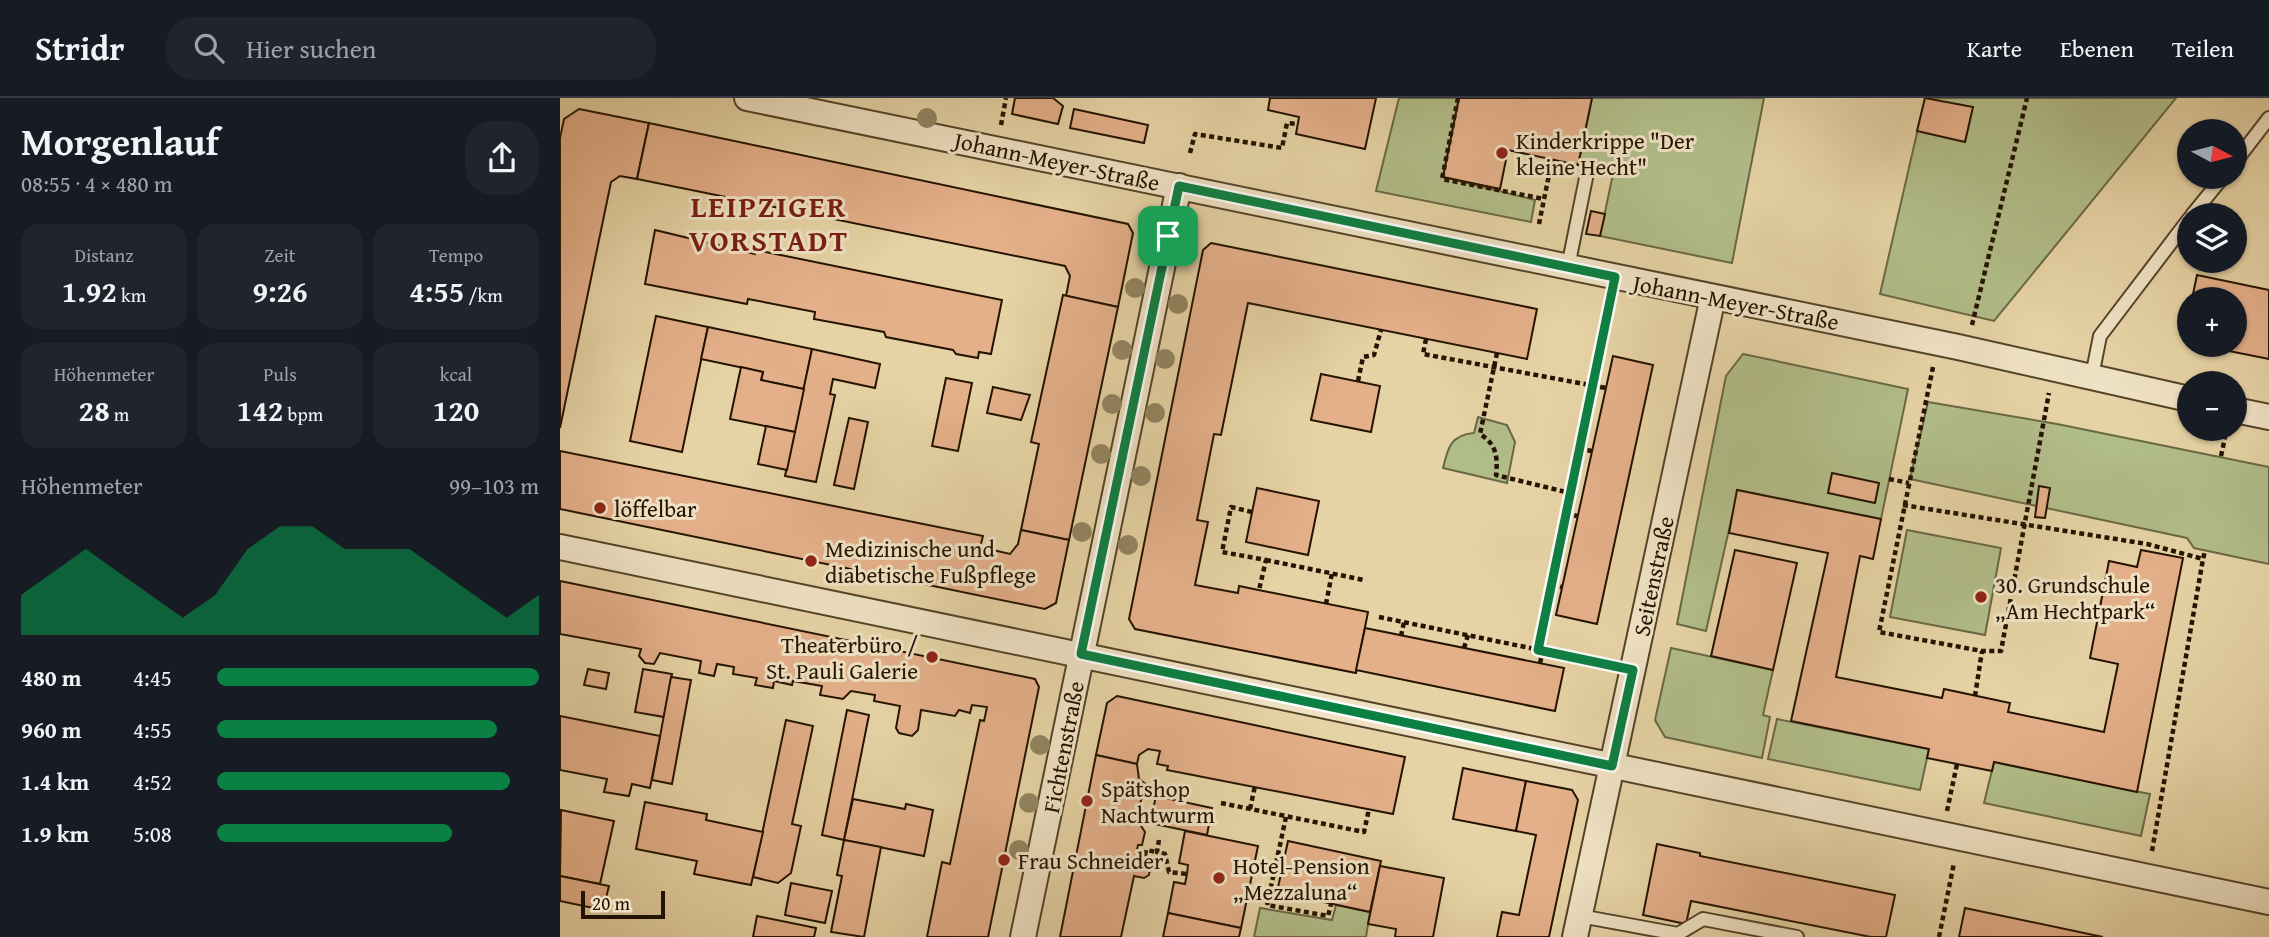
<!DOCTYPE html>
<html lang="de">
<head>
<meta charset="utf-8">
<style>
	:root { --surface:#171b24; --page:#20242c; --text:#f1f3f6; --muted:#9ea1a6; --line:#363941; --accent:#0b8043 }
	body { margin:0; font-family:"Gentium Book Plus",serif; background:var(--page); color:var(--text); height:100vh; display:flex; flex-direction:column; font-size:26px; white-space:nowrap }
	* { box-sizing:border-box; margin:0 }
	p { font-size:23px; color:var(--muted) }
	.icon { flex:none; width:38px; height:38px; fill:none; stroke:currentColor; stroke-width:2; stroke-linecap:round; stroke-linejoin:round }
	.map { position:relative; flex:1; overflow:hidden }
	.panel { display:flex; flex-direction:column; background:var(--surface); width:560px }
	.panel>* { flex:none }
	.needle { width:46px; rotate:97deg }
	.buttons { position:absolute; left:1617px; top:21px; display:grid; gap:14px }
	.buttons a { display:grid; place-items:center; width:70px; height:70px; border-radius:50%; background:var(--surface); box-shadow:0 2px 5px #0004; font-size:35px }
	.scale { position:absolute; left:21px; bottom:18px; width:84px; box-sizing:border-box; padding-left:7px; border:4px solid #241300; border-top:0; font-size:19px; line-height:24px; white-space:nowrap; color:#241300; -webkit-text-stroke:5px #efe2c4; paint-order:stroke }
	.pin { position:absolute; display:grid; place-items:center; width:60px; height:60px; color:#fff; margin:-30px; border-radius:14px; box-shadow:0 4px 10px #0006 }
	.round { display:grid; place-items:center; flex:none; width:74px; height:74px; border-radius:28px; background:var(--page) }
	.overview { display:flex; align-items:center; justify-content:space-between; height:119px; padding:0 21px }
	h1 { font-size:38px; font-weight:800; line-height:52px }
	.figures { display:grid; grid-template-columns:repeat(3,1fr); gap:10px; height:119px; padding:7px 21px }
	.figures div { display:grid; align-content:center; border-radius:18px; background:var(--page); text-align:center }
	.figures b { font-size:30px; font-weight:800 }
	.figures small { font-size:19px; font-weight:400 }
	.figures p { font-size:19px }
	.chart { height:196px; padding:14px 21px }
	.chart p { display:flex; justify-content:space-between }
	.chart svg { width:100%; height:126px; margin-top:7px; fill:var(--accent); opacity:.7 }
	ul { padding:0 21px; list-style:none; font-size:23px }
	li { display:grid; grid-template-columns:112px 84px 1fr; align-items:center; height:52px }
	li i { height:18px; border-radius:9px; background:var(--accent) }
	header { display:flex; align-items:center; gap:42px; box-sizing:border-box; height:98px; padding:0 35px; background:var(--surface); border-bottom:2px solid var(--line) }
	header strong { font-size:33px }
	nav { display:flex; gap:38px; margin-inline-start:auto; font-size:24px }
	.search { width:490px; height:63px; background:var(--page); display:flex; align-items:center; gap:18px; box-sizing:border-box; padding:0 24px; border-radius:28px; color:var(--muted); font-size:26px }
	main { display:flex; flex:1; min-height:0 }
	.map>svg:first-child { display:block }
	.green { fill:#b1bd89; stroke:#6a6844; stroke-width:2 }
	.building { fill:#e4b08a; stroke:#241300; stroke-width:2 }
	.lines { fill:none; stroke-linecap:round; stroke-linejoin:round }
	.lane-casing { stroke:#544329; stroke-width:16 }
	.street-casing { stroke:#544329; stroke-width:28 }
	.path { stroke:#241300; stroke-width:4.5; stroke-dasharray:5 3.5; stroke-linecap:butt }
	.lane { stroke:#efe2c4; stroke-width:12 }
	.street { stroke:#efe2c4; stroke-width:24 }
	.tree { fill:#928561 }
	.route-casing { stroke:#fff; stroke-width:14 }
	.route { stroke:#0b8043; stroke-width:9 }
	.poi-dot { fill:#8f2418; stroke:#efe2c4; stroke-width:2.5 }
	.labels { text-anchor:middle; dominant-baseline:central; stroke-width:6; stroke-linejoin:round; paint-order:stroke }
	.poi-label { font-size:23px; fill:#241300; stroke:#efe2c4; text-anchor:start }
	.street-label { font-size:23px; fill:#241300; stroke:#efe2c4 }
	.district-label { font-size:30px; font-weight:bold; letter-spacing:2px; fill:#7a1f14; stroke:#efe2c4 }
</style>
</head>
<body>
<header>
<strong>Stridr</strong>
<div class="search"><svg class="icon" aria-label="search" viewBox="0 0 24 24"><circle cx="10" cy="10" r="6"/><path d="M15 15l6 6"/></svg>Hier suchen</div>
<nav><a>Karte</a><a>Ebenen</a><a>Teilen</a></nav>
</header>
<main>
<section class="panel">
<div class="overview"><div><h1>Morgenlauf</h1><p>08:55 · 4 × 480 m</p></div><a class="round"><svg class="icon" aria-label="share" viewBox="0 0 24 24"><path d="M12 15V3M7 8l5-5 5 5M5 13v7h14v-7"/></svg></a></div>
<div class="figures">
<div><p>Distanz</p><b>1.92<small> km</small></b></div>
<div><p>Zeit</p><b>9:26</b></div>
<div><p>Tempo</p><b>4:55<small> /km</small></b></div>
</div>
<div class="figures">
<div><p>Höhenmeter</p><b>28<small> m</small></b></div>
<div><p>Puls</p><b>142<small> bpm</small></b></div>
<div><p>kcal</p><b>120</b></div>
</div>
<div class="chart"><p><span>Höhenmeter</span>99–103 m</p>
<svg viewBox="0 0 160 44" preserveAspectRatio="none"><path d="M0 44V30L10 22L20 14L30 22L40 30L50 38L60 30L70 14L80 6L90 6L100 14L110 14L120 14L130 22L140 30L150 38L160 30V44z"/></svg>
</div>
<ul>
<li><b>480 m</b>4:45<i style="width:100%"></i></li>
<li><b>960 m</b>4:55<i style="width:87%"></i></li>
<li><b>1.4 km</b>4:52<i style="width:91%"></i></li>
<li><b>1.9 km</b>5:08<i style="width:73%"></i></li>
</ul>
</section>
<div class="map">
<svg width="1709" height="839" viewBox="0 0 1709 839">
	<rect width="100%" height="100%" fill="#e6d3a5"/>
	<filter id="stains"><feTurbulence type="fractalNoise" baseFrequency=".00286" numOctaves="4"/><feColorMatrix values="0 0 0 0 .2 0 0 0 0 .09 0 0 0 0 .02 0 0 0 .5 -.17"/></filter>
	<radialGradient id="worn" r=".72"><stop offset=".6" stop-color="#630" stop-opacity="0"/><stop offset="1" stop-color="#630" stop-opacity=".3"/></radialGradient>
	<!-- green -->
	<g class="green">
		<polygon points="839,0 899,0 883,79 975,102 971,124 816,93"/>
		<polygon points="1032,0 1204,0 1172,165 1040,138 1054,71 1019,63"/>
		<polygon points="1365,0 1616,0 1434,223 1320,196"/>
		<polygon points="1183,256 1348,291 1321,421 1178,392 1146,533 1117,526 1166,278"/>
		<polygon points="1368,304 1497,326 1709,369 1709,466 1634,450 1627,440 1350,381"/>
		<path d="M918,319L947,327L955,344L947,385L883,370C888,349 891,337 914,335Z"/>
		<polygon points="1347,432 1441,450 1425,537 1330,519"/>
		<polygon points="1111,550 1213,572 1203,617 1210,619 1202,660 1105,639 1095,622"/>
		<polygon points="1217,621 1369,651 1360,692 1208,661"/>
		<polygon points="1434,664 1590,696 1581,738 1424,705"/>
		<polygon points="776,807 810,814 806,839 694,839 700,810 772,822"/>
	</g>
	<!-- building -->
	<g class="building">
		<polygon points="455,0 493,0 503,8 498,26 452,16"/>
		<polygon points="710,0 816,0 805,51 736,36 739,19 708,12"/>
		<polygon points="899,0 1032,0 1018,67 948,52 940,91 883,79"/>
		<polygon points="1365,0 1413,9 1405,44 1357,33"/>
		<polygon points="19,11 89,25 77,81 60,78 51,84 0,330 0,40 4,21"/>
		<polygon points="514,11 588,27 584,45 510,30"/>
		<polygon points="89,25 568,126 573,135 558,209 506,198 510,178 505,168 77,81"/>
		<polygon points="1031,113 1045,116 1040,138 1026,136"/>
		<polygon points="95,132 195,156 196,152 442,202 431,256 419,254 418,260 396,256 393,252 326,239 324,234 254,221 255,214 188,201 187,206 85,186"/>
		<polygon points="651,145 977,211 967,261 688,205 661,337 654,336 637,422 648,424 635,487 678,495 679,488 808,514 796,575 575,531 569,521 643,152"/>
		<polygon points="1637,177 1709,192 1709,261 1639,247 1675,247 1675,201 1632,201"/>
		<polygon points="503,197 558,209 509,442 461,432 479,346 471,344"/>
		<polygon points="96,218 148,229 122,354 70,343"/>
		<polygon points="148,229 252,251 244,291 201,282 203,274 141,261"/>
		<polygon points="252,251 320,266 315,290 273,281 270,296 275,297 256,384 225,378"/>
		<polygon points="1053,258 1093,267 1037,526 996,517"/>
		<polygon points="181,269 203,274 201,282 244,291 235,334 170,321"/>
		<polygon points="761,276 820,288 811,334 751,322"/>
		<polygon points="386,280 412,285 398,353 372,348"/>
		<polygon points="433,289 470,297 461,322 427,315"/>
		<polygon points="289,320 308,324 294,391 274,387"/>
		<polygon points="206,328 235,334 227,372 198,366"/>
		<polygon points="0,353 423,438 420,449 450,456 458,446 461,432 509,442 496,505 485,511 0,411"/>
		<polygon points="1272,375 1319,385 1315,405 1268,395"/>
		<polygon points="1479,388 1490,390 1485,420 1475,419"/>
		<polygon points="697,390 759,403 748,457 686,444"/>
		<polygon points="1177,392 1321,421 1313,461 1300,458 1276,579 1382,600 1384,591 1450,605 1448,614 1544,634 1558,566 1530,560 1549,463 1577,469 1581,452 1623,460 1577,694 1434,664 1432,673 1367,660 1369,651 1231,623 1268,455 1169,435"/>
		<polygon points="1175,452 1237,465 1213,572 1151,558"/>
		<polygon points="0,483 475,581 479,589 428,839 367,839 382,764 390,766 420,622 424,623 427,609 412,607 410,615 399,612 395,618 361,612 358,632 352,638 339,635 336,630 340,608 314,603 315,597 291,593 283,601 260,597 262,588 233,583 232,587 214,583 213,590 195,587 197,580 173,576 174,569 157,566 154,578 139,575 141,563 100,555 94,566 85,565 79,558 81,551 0,536"/>
		<polygon points="805,530 1004,570 995,613 796,572"/>
		<polygon points="28,571 49,575 46,591 24,587"/>
		<polygon points="83,571 112,576 104,619 75,614"/>
		<polygon points="111,579 131,582 112,686 92,682"/>
		<polygon points="557,598 845,659 833,716 607,672 608,668 597,666 600,653 588,651 579,657 577,666 536,657 547,605"/>
		<polygon points="287,612 309,617 284,742 262,737"/>
		<polygon points="0,618 100,638 90,690 72,686 69,698 44,694 47,681 0,672"/>
		<polygon points="226,622 253,628 232,726 241,728 231,775 218,785 193,779"/>
		<polygon points="536,657 577,666 579,681 587,687 575,718 580,719 579,725 585,734 582,747 578,747 576,756 592,759 589,777 584,780 574,778 561,839 500,839"/>
		<polygon points="903,670 966,683 956,733 893,721"/>
		<polygon points="966,683 1012,692 1018,702 989,839 937,839 942,814 959,817 976,737 956,733"/>
		<polygon points="596,698 652,710 647,737 590,725"/>
		<polygon points="293,701 345,711 346,706 373,712 364,758 284,742"/>
		<polygon points="85,704 147,716 146,722 203,734 191,787 134,776 137,763 76,751"/>
		<polygon points="1,712 54,723 40,786 0,778"/>
		<polygon points="625,733 698,748 681,830 608,815 614,784 625,786 627,776 628,767 619,765"/>
		<polygon points="284,742 321,749 304,839 271,834 282,778 277,777"/>
		<polygon points="728,743 821,763 810,814 717,794"/>
		<polygon points="1097,746 1140,755 1140,758 1335,797 1326,839 1311,839 1131,803 1126,826 1083,817"/>
		<polygon points="820,768 884,780 873,839 835,839 836,831 808,826"/>
		<polygon points="0,778 49,788 43,812 0,803"/>
		<polygon points="231,785 272,793 265,825 225,817"/>
		<polygon points="1405,810 1543,839 1399,839"/>
		<polygon points="608,815 681,830 679,839 603,839"/>
		<polygon points="197,818 256,830 254,839 193,839"/>
	</g>
	<g class="lines">
		<!-- lane casing -->
		<g class="lane-casing">
			<g id="lane">
				<polyline points="1675,64 1709,20"/>
				<polyline points="1632,117 1663,79"/>
				<polyline points="1008,169 1027,75"/>
				<polyline points="1532,278 1540,238 1629,121"/>
				<polyline points="1020,818 1118,836 1143,821 1237,839"/>
			</g>
		</g>
		<!-- street casing -->
		<g class="street-casing">
			<g id="street">
				<polyline points="187,0 1398,249 1629,301"/>
				<polyline points="1675,312 1709,319"/>
				<polyline points="0,449 1709,804"/>
				<polyline points="463,839 619,88"/>
				<polyline points="1015,839 1153,199"/>
			</g>
		</g>
		<!-- path -->
		<g class="path">
			<polyline points="898,0 882,81 984,101"/>
			<polyline points="441,27 446,0"/>
			<polyline points="630,55 635,36 722,50 727,25 738,26"/>
			<polyline points="992,61 991,67 1009,71"/>
			<polyline points="979,126 991,67"/>
			<polyline points="1412,227 1467,0"/>
			<polyline points="866,241 863,256 1046,290"/>
			<path d="M937,255L920,336C936,346 938,358 936,377L1010,395"/>
			<polyline points="1373,269 1319,534 1422,553 1441,553 1489,295"/>
			<polyline points="798,283 803,259 814,257 821,232"/>
			<polyline points="1019,351 1032,353"/>
			<polyline points="1661,358 1666,335"/>
			<polyline points="1329,381 1349,385"/>
			<polyline points="1343,407 1587,446 1643,461 1645,453"/>
			<polyline points="692,414 671,409 662,454 706,462 699,492"/>
			<polyline points="1006,415 1017,418"/>
			<polyline points="706,462 804,482"/>
			<polyline points="992,486 1002,489"/>
			<polyline points="766,506 772,475"/>
			<polyline points="819,519 1048,566"/>
			<polyline points="841,538 844,524"/>
			<polyline points="904,550 908,537"/>
			<polyline points="978,552 1050,203"/>
			<polyline points="980,565 983,553"/>
			<polyline points="1415,598 1422,553"/>
			<polyline points="661,705 804,734 809,711"/>
			<polyline points="690,711 695,688"/>
			<polyline points="1387,713 1397,666"/>
			<polyline points="726,719 707,807 768,818 771,806"/>
			<polyline points="599,742 597,754 605,756 609,774 627,776"/>
			<polyline points="1592,753 1643,461"/>
			<polyline points="585,757 586,752 597,754"/>
			<polyline points="1379,839 1394,765"/>
		</g>
		<!-- lane -->
		<use href="#lane" class="lane"/>
		<!-- street -->
		<use href="#street" class="street"/>
	</g>
	<!-- trees -->
	<g class="tree">
		<circle cx="367" cy="20" r="10"/>
		<circle cx="575" cy="190" r="10"/>
		<circle cx="618" cy="206" r="10"/>
		<circle cx="562" cy="252" r="10"/>
		<circle cx="605" cy="261" r="10"/>
		<circle cx="552" cy="306" r="10"/>
		<circle cx="595" cy="315" r="10"/>
		<circle cx="541" cy="356" r="10"/>
		<circle cx="581" cy="378" r="10"/>
		<circle cx="522" cy="434" r="10"/>
		<circle cx="568" cy="447" r="10"/>
		<circle cx="480" cy="647" r="10"/>
		<circle cx="469" cy="705" r="10"/>
		<circle cx="459" cy="752" r="10"/>
	</g>
	<g class="lines">
		<!-- route casing -->
		<g class="route-casing">
			<polygon id="route" points="619,88 1055,179 978,552 1073,572 1052,668 521,556"/>
		</g>
		<!-- route -->
		<use href="#route" class="route"/>
	</g>
	<!-- markers -->
	<g class="poi-dot">
		<circle cx="942" cy="55" r="7"/>
		<circle cx="40" cy="410" r="7"/>
		<circle cx="251" cy="463" r="7"/>
		<circle cx="1421" cy="499" r="7"/>
		<circle cx="372" cy="559" r="7"/>
		<circle cx="527" cy="703" r="7"/>
		<circle cx="444" cy="762" r="7"/>
		<circle cx="659" cy="780" r="7"/>
	</g>
	<g class="labels">
		<!-- poi labels -->
		<g class="poi-label">
			<text x="956" y="42">Kinderkrippe "Der<tspan x="956" dy="26">kleine Hecht"</tspan></text>
			<text x="54" y="410">löffelbar</text>
			<text x="265" y="450">Medizinische und<tspan x="265" dy="26">diabetische Fußpflege</tspan></text>
			<text x="1435" y="486">30. Grundschule<tspan x="1435" dy="26">„Am Hechtpark“</tspan></text>
			<text x="358" y="546" text-anchor="end">Theaterbüro /<tspan x="358" dy="26">St. Pauli Galerie</tspan></text>
			<text x="541" y="690">Spätshop<tspan x="541" dy="26">Nachtwurm</tspan></text>
			<text x="458" y="762">Frau Schneider</text>
			<text x="673" y="767">Hotel-Pension<tspan x="673" dy="26">„Mezzaluna“</tspan></text>
		</g>
		<!-- street labels -->
		<g class="street-label">
			<text transform="translate(497 63) rotate(12)">Johann-Meyer-Straße</text>
			<text transform="translate(1176 204) rotate(11)">Johann-Meyer-Straße</text>
			<text transform="translate(1093 478) rotate(-78)">Seitenstraße</text>
			<text transform="translate(503 649) rotate(-79)">Fichtenstraße</text>
		</g>
		<!-- district labels -->
		<g class="district-label">
			<text x="209" y="108">LEIPZIGER<tspan x="209" dy="34">VORSTADT</tspan></text>
		</g>
	</g>
	<rect width="100%" height="100%" filter="url(#stains)"/>
	<rect width="100%" height="100%" fill="url(#worn)"/>
</svg>
<div class="buttons">
<a><svg class="needle" viewBox="-14 -14 28 28"><path d="M0-13l5 13h-10z" fill="#e53935"/><path d="M0 13l5-13h-10z" fill="#9ea1a6"/></svg></a>
<a><svg class="icon" aria-label="layers" viewBox="0 0 24 24"><path d="M12 4l9 5-9 5-9-5zM3 14l9 5 9-5"/></svg></a>
<a>+</a>
<a>−</a>
</div>
<div class="scale">20 m</div>
<div class="pin" style="left:608px;top:138px;background:#1e9e55"><svg class="icon" aria-label="arrive" viewBox="0 0 24 24"><path d="M6 21V4h12l-3 4 3 4H6"/></svg></div>
</div>
</main>
</body>
</html>
